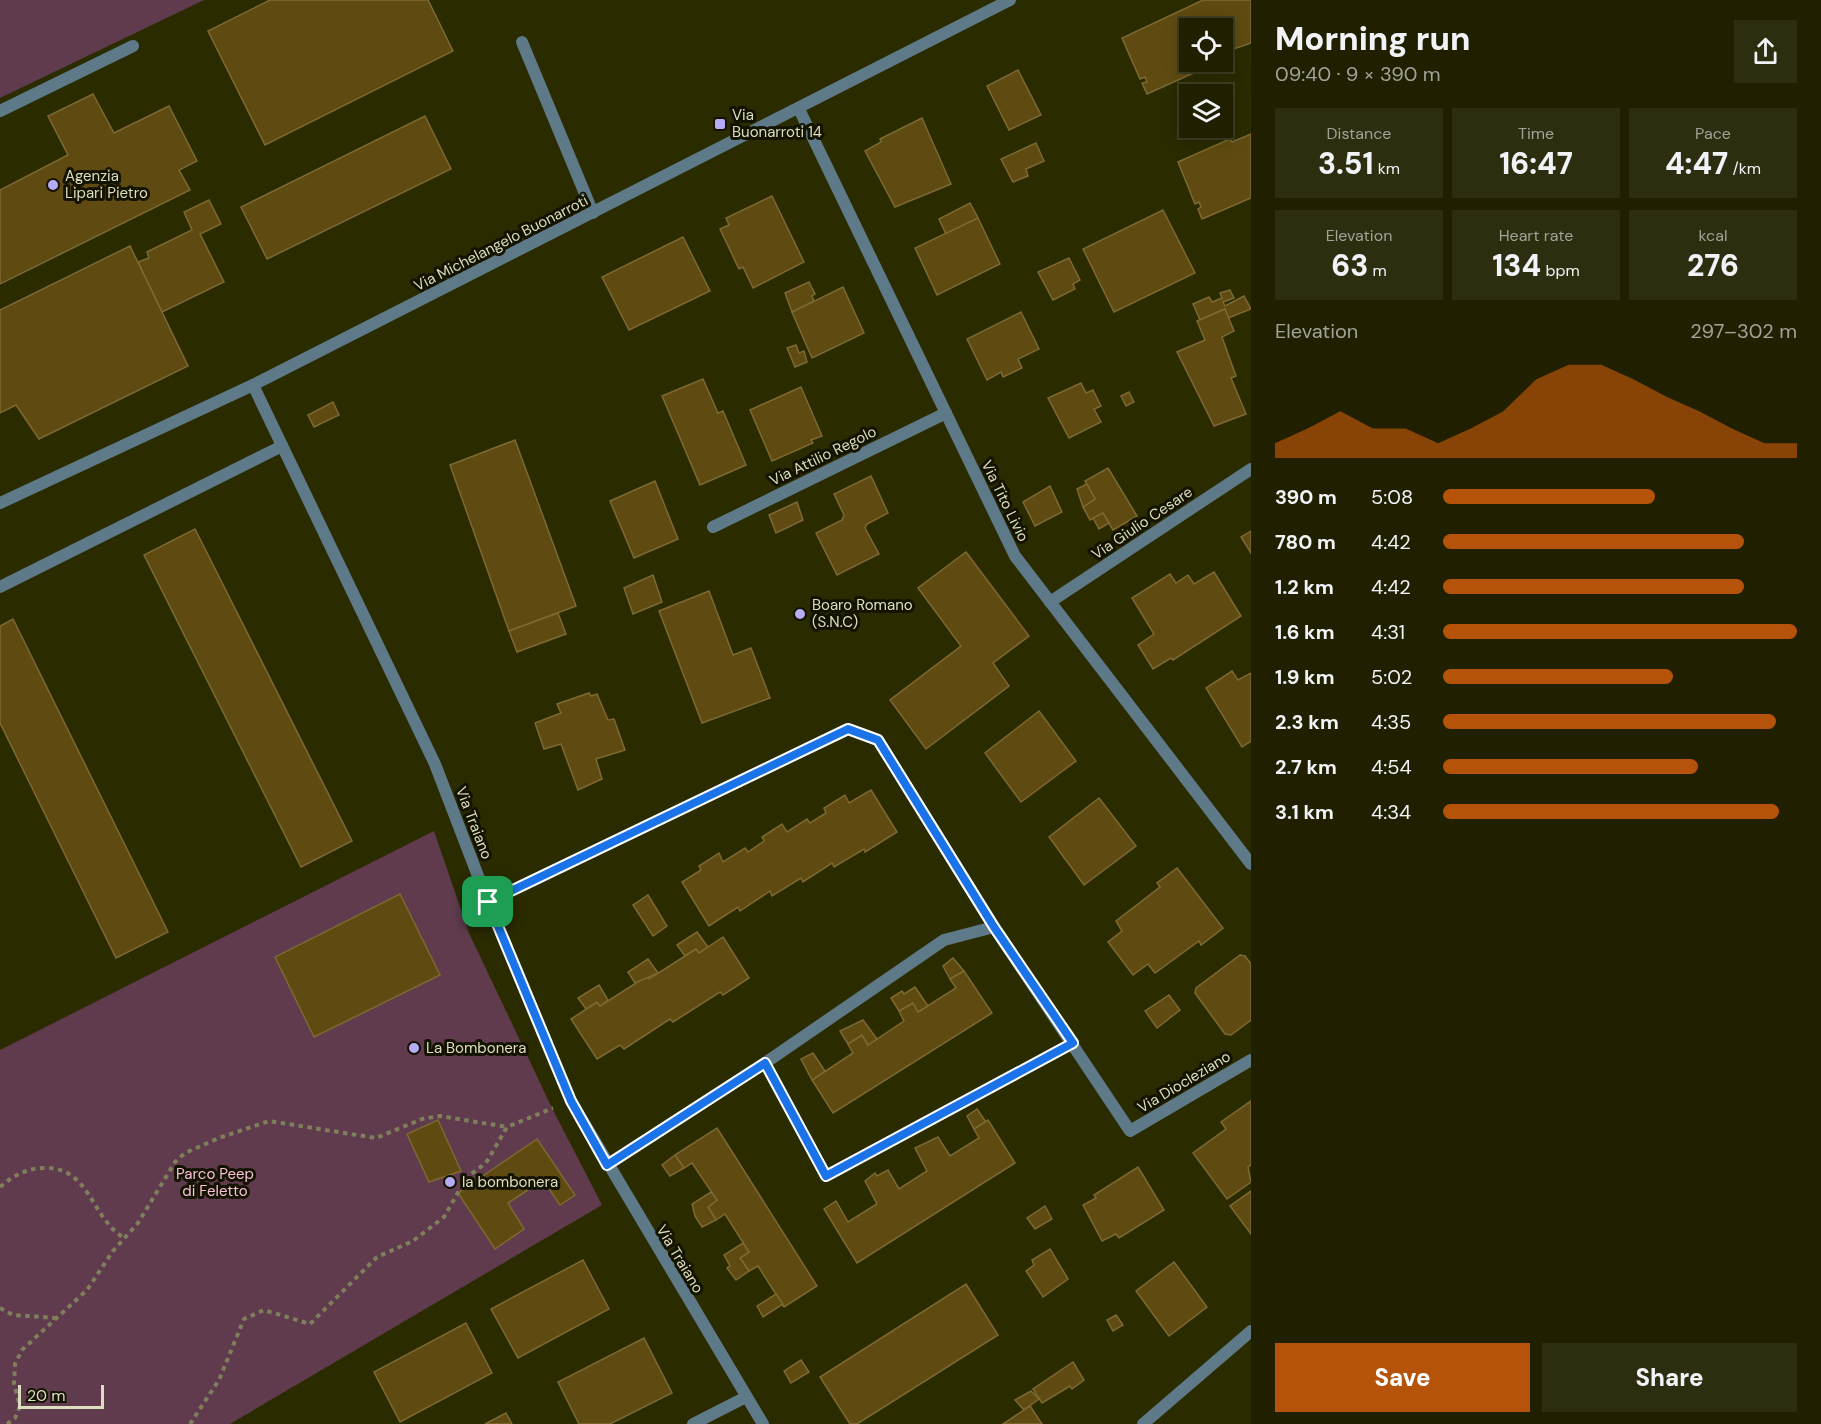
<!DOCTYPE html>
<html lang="en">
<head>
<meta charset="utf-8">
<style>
	:root { --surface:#202000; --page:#2d2d0f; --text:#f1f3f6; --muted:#a2a399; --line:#3d3e22; --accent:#b45309 }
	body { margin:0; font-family:"DM Sans",sans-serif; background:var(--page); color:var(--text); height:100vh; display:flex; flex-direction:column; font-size:22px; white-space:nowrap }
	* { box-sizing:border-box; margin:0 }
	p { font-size:20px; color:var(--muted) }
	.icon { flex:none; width:33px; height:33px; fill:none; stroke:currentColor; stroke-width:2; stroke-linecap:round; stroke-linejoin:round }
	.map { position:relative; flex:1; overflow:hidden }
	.panel { display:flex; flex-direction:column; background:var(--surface); width:570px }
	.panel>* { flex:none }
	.buttons { position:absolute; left:1179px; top:18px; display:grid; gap:12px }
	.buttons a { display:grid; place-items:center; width:54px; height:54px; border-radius:0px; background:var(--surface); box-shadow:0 3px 15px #0003,0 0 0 2px var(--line); font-size:30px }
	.scale { position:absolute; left:18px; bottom:15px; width:86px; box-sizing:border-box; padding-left:6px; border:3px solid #dddec1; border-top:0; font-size:16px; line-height:21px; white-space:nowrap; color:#dddec1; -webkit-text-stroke:4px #131300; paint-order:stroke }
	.pin { position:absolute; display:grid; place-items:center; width:51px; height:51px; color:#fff; margin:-26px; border-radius:12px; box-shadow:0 3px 9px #0006 }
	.round { display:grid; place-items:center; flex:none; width:63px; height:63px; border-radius:0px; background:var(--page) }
	.overview { display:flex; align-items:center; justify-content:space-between; height:102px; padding:0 24px }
	h1 { font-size:33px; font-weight:800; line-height:45px }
	.stats { display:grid; grid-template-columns:repeat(3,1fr); gap:9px; height:102px; padding:6px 24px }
	.stats div { display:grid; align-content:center; border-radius:0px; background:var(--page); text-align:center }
	.stats b { font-size:30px; font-weight:800 }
	.stats small { font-size:16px; font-weight:400 }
	.stats p { font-size:16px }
	.chart { height:168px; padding:12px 24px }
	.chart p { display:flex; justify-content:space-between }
	.chart svg { width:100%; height:108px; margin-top:6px; fill:var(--accent); opacity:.7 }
	.action { display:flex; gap:12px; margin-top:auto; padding:12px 24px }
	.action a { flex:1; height:69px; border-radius:0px; background:var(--accent); color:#fff; font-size:24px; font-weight:800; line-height:69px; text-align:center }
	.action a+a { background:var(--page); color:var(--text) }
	ul { padding:0 24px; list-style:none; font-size:20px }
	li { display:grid; grid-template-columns:96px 72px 1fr; align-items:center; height:45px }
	li i { height:15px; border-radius:8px; background:var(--accent) }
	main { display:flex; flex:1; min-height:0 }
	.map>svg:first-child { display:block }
	.green { fill:#5f3b4d }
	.building { fill:#5f4b11; stroke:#7d6932; stroke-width:1.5 }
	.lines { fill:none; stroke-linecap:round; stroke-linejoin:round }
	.path { stroke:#7f7f5b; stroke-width:4; stroke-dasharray:4.5 4.5; stroke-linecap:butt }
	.service { stroke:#5e7a88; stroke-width:12 }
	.minor { stroke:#5e7a88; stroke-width:12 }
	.tertiary { stroke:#5e7a88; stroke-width:12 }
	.route-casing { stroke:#fff; stroke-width:12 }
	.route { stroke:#1a73e8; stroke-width:8 }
	.poi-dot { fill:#b5acf8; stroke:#131300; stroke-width:2 }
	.labels { text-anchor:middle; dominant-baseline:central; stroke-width:6; stroke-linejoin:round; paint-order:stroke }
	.poi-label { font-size:15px; fill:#dddec1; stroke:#131300; text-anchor:start }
	.street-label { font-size:15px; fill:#dddec1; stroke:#131300 }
	.park-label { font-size:15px; fill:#f7c0d9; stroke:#131300 }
</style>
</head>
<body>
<main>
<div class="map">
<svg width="1251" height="1424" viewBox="0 0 1251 1424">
	<rect width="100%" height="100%" fill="#2b2b00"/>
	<!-- green -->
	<g class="green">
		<polygon points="0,0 204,0 0,98"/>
		<polygon points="434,831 469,933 552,1108 602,1205 230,1424 0,1424 0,1050"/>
	</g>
	<!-- building -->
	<g class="building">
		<polygon points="270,0 428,0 453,51 265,145 208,31"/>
		<polygon points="1203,0 1251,0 1251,43 1222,53 1222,28 1190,28 1190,62 1203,62 1196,65 1198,71 1147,94 1142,83 1147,82 1145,77 1140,79 1122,38"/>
		<polygon points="1018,70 1041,115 1009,130 987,86"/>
		<polygon points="93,94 114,133 169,106 197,161 179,170 190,190 0,284 0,190 68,155 48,116"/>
		<polygon points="425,116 451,169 267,259 241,207"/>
		<polygon points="922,118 951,184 895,207 865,151 881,142 880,139"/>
		<polygon points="1251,134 1251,198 1202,219 1198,209 1201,207 1199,202 1195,204 1178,162 1230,139 1232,142"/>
		<polygon points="1036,143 1044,161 1026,169 1028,176 1013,182 1001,159"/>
		<polygon points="772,196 804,262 753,288 743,267 739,269 720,229 729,225 726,218"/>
		<polygon points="209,200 221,224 200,234 224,282 162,312 138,262 149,258 147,252 192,230 184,212"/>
		<polygon points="970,203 978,218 946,234 939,219"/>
		<polygon points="1163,210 1195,273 1114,312 1083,249"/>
		<polygon points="978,218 1000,264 937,295 915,248"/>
		<polygon points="683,237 710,291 629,330 602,277"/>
		<polygon points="130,246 188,366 39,439 16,405 0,413 0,310"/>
		<polygon points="1069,258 1080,280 1073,284 1075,289 1053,300 1038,272"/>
		<polygon points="809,282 815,294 812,296 814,301 792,312 785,293"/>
		<polygon points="843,287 864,333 812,358 792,312"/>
		<polygon points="1230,290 1234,298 1223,302 1225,306 1244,296 1251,309 1228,318 1225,309 1200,320 1193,304 1209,297 1212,302 1222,298 1220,293"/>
		<polygon points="1225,309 1234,331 1222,337 1236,376 1231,378 1246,414 1214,426 1177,352 1205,340 1197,321"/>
		<polygon points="1021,312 1039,349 1018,359 1022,368 1003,377 1001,372 987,380 967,339"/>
		<polygon points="796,345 799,353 804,351 807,362 795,367 787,348"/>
		<polygon points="703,379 718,413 723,411 746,465 700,485 662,396"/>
		<polygon points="1081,383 1086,393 1093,390 1101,406 1094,409 1101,422 1069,438 1048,398"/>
		<polygon points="801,387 822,436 811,440 813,443 772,461 750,410"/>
		<polygon points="1129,392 1134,402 1126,406 1121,396"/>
		<polygon points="333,402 339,415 314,427 308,415"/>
		<polygon points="515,440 576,606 509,631 450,465"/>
		<polygon points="1108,468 1137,516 1113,530 1103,513 1090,520 1083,507 1095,499 1085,481"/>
		<polygon points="871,476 888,513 867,524 865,528 879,554 837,575 816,533 842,520 844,515 834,494"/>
		<polygon points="655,481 678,539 634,558 610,501"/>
		<polygon points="1087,484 1095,499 1083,507 1077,489"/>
		<polygon points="1050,486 1062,512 1035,526 1023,502"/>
		<polygon points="797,502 803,520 776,533 769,515"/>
		<polygon points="1103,513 1109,523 1099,529 1093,518"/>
		<polygon points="195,529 352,841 301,867 144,555"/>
		<polygon points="1251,531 1251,553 1241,537"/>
		<polygon points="966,552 1029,636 993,663 1009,686 926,749 890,700 961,646 918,588"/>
		<polygon points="1214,572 1241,616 1173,660 1171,658 1153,669 1138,645 1154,634 1132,598 1170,574 1176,583 1188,575 1194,584"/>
		<polygon points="653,575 662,602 633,614 624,588"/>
		<polygon points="709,591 733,655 751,648 770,698 702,723 659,611"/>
		<polygon points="558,613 566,634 517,652 509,631"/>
		<polygon points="13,619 168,932 116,958 0,723 0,626"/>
		<polygon points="1232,671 1238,680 1251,673 1251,741 1242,747 1206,688"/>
		<polygon points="589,693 591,696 597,694 608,720 614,719 625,750 596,759 602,779 578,790 561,744 544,749 535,723 561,713 557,704"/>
		<polygon points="1039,711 1076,761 1021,802 985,753"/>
		<polygon points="871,790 897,832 865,852 864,849 834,867 832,863 803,882 801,878 772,896 770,891 740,911 738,907 709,926 682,882 701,870 699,866 719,853 723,862 745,848 748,852 764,841 762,837 782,824 787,832 807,819 810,823 826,813 824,808 845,795 849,803"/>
		<polygon points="1099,798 1136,846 1084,885 1049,837"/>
		<polygon points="1177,868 1223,928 1201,945 1199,941 1155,973 1148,964 1133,975 1108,942 1122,931 1116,921 1160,887 1157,883"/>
		<polygon points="400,894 440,975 314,1037 275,957"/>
		<polygon points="648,895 667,926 653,936 633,905"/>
		<polygon points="697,932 708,947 699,953 696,949 685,956 677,945"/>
		<polygon points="723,937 749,978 723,995 720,992 673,1022 670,1019 624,1049 620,1045 597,1059 571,1019 597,1002 600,1006 647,976 649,979 696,949 699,953"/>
		<polygon points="1240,955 1245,956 1251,964 1251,1020 1231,1035 1225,1034 1195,993 1196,988"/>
		<polygon points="953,958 964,971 950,979 943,966"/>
		<polygon points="648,959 658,973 635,983 628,972"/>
		<polygon points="964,971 992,1013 833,1113 812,1080 853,1053 848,1044 862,1035 868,1045 904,1021 899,1011 913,1003 918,1012 956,988 950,979"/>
		<polygon points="599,985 608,1000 600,1006 597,1002 586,1009 578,998"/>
		<polygon points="915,987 928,1006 918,1012 913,1003 899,1011 891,998 902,991 904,994"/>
		<polygon points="1169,995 1180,1010 1157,1028 1145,1011"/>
		<polygon points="863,1020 877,1039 868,1045 862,1035 848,1044 840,1031"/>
		<polygon points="813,1053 825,1071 812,1080 801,1059"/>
		<polygon points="1251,1101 1251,1165 1248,1167 1251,1182 1227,1199 1193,1153 1226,1129 1221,1122"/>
		<polygon points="977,1109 986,1122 974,1129 967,1116"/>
		<polygon points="438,1120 461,1171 429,1182 407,1134"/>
		<polygon points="988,1120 1015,1163 857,1263 824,1209 836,1201 848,1222 877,1204 865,1181 875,1173 877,1176 888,1170 899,1189 927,1171 915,1148 938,1137 950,1156 979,1138 974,1129"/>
		<polygon points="717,1128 817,1286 784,1307 758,1266 749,1271 740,1258 749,1252 725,1214 716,1220 708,1207 717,1200 692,1163 684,1168 675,1155"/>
		<polygon points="537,1139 575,1195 560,1205 543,1180 508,1203 524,1229 495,1249 458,1193"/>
		<polygon points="675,1155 684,1168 670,1176 662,1165"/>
		<polygon points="1138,1167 1164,1210 1119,1238 1116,1234 1102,1241 1083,1205 1096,1198 1094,1195"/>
		<polygon points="1251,1191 1251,1234 1230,1206"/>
		<polygon points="711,1192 717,1200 708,1207 716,1220 702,1227 695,1216 692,1204"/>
		<polygon points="1045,1206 1052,1219 1035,1229 1027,1218"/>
		<polygon points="743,1243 749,1252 740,1258 749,1271 736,1280 727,1268 730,1266 724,1255"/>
		<polygon points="1050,1249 1068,1279 1043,1297 1026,1271 1034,1265 1032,1260"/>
		<polygon points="583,1260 609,1309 518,1358 491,1309"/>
		<polygon points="1174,1262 1207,1307 1169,1336 1136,1291"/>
		<polygon points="966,1284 998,1335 857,1424 850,1424 820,1377"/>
		<polygon points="776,1294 783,1304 763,1317 757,1306"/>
		<polygon points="1116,1315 1123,1325 1113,1331 1107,1320"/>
		<polygon points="466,1323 492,1373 400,1422 374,1372"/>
		<polygon points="644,1338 672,1393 610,1424 579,1424 558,1382"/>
		<polygon points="801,1360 809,1372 791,1383 784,1371"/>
		<polygon points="1073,1362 1084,1380 1072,1389 1070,1386 1042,1403 1033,1389"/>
		<polygon points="1031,1391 1039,1399 1024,1410 1015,1400"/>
		<polygon points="1030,1406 1042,1424 1003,1424"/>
		<polygon points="506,1413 512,1424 485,1424"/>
	</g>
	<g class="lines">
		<!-- path -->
		<g class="path">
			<path d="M0,1187C14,1175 27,1168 45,1168C90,1167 91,1218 124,1238"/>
			<polyline points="0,1308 13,1315 56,1318"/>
			<polyline points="7,1424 15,1418 20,1406 14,1384 15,1364 22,1350 87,1290 113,1251 138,1223 175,1162 185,1153 219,1138 269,1121 376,1138 422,1119 440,1116 507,1127"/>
			<polyline points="190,1424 219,1380 244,1319 264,1310 310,1324 377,1257 413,1241 444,1217 467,1177 486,1163 507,1127 553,1108"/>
		</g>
		<!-- service -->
		<g class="service">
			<polyline points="522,42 593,213"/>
			<polyline points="0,111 133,46"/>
			<polyline points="713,527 946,413"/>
			<polyline points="0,587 282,446"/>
		</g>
		<!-- minor -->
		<g class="minor">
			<polyline points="799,109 1015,556 1251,864"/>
			<polyline points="253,385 435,764 488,902 571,1101 763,1424"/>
			<polyline points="1050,602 1251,469"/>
			<polyline points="488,902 848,729 878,740 994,927 1130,1131 1251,1060"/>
			<polyline points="765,1063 944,940 994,927"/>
			<polyline points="607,1165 765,1063 826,1176 1073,1043"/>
			<polyline points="693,1424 746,1397"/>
			<polyline points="1143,1424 1251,1331"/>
		</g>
		<!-- tertiary -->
		<polyline class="tertiary" points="0,503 253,385 1010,0"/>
	</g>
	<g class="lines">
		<!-- route casing -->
		<g class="route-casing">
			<polygon id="route" points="848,729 878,740 994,927 1073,1043 826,1176 765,1063 607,1165 571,1101 488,902"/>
		</g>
		<!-- route -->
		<use href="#route" class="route"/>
	</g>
	<!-- markers -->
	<g class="poi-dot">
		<rect x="714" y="118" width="12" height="12" rx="3"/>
		<circle cx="53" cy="185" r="6"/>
		<circle cx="800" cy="614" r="6"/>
		<circle cx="414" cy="1048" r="6"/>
		<circle cx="450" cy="1182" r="6"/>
	</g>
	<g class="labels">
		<!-- poi labels -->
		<g class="poi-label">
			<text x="732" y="115">Via<tspan x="732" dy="17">Buonarroti 14</tspan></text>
			<text x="65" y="176">Agenzia<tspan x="65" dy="17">Lipari Pietro</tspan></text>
			<text x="812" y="605">Boaro Romano<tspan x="812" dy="17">(S.N.C)</tspan></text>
			<text x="426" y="1048">La Bombonera</text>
			<text x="462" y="1182">la bombonera</text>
		</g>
		<!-- street labels -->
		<g class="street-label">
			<text transform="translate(501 243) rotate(-27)">Via Michelangelo Buonarroti</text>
			<text transform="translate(823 456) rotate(-26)">Via Attilio Regolo</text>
			<text transform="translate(1005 501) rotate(64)">Via Tito Livio</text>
			<text transform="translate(1142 523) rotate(-34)">Via Giulio Cesare</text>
			<text transform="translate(474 823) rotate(69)">Via Traiano</text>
			<text transform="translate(1184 1082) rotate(-31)">Via Diocleziano</text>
			<text transform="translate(680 1259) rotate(59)">Via Traiano</text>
		</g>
		<!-- park labels -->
		<g class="park-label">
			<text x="215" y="1174">Parco Peep<tspan x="215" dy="17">di Feletto</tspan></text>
		</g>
	</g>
</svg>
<div class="buttons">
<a><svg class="icon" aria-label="locate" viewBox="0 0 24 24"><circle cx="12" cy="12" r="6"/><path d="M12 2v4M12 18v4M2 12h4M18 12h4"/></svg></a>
<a><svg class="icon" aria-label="layers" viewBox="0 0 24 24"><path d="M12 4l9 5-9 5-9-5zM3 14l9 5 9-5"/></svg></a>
</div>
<div class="scale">20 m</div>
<div class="pin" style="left:488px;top:902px;background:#1e9e55"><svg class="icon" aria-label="arrive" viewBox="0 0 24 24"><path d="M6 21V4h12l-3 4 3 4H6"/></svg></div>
</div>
<section class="panel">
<div class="overview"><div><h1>Morning run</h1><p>09:40 · 9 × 390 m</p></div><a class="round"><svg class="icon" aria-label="share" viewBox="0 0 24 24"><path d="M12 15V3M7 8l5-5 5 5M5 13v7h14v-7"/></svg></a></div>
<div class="stats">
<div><p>Distance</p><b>3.51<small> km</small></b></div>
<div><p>Time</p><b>16:47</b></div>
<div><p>Pace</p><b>4:47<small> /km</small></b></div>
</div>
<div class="stats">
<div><p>Elevation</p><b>63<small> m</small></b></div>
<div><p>Heart rate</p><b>134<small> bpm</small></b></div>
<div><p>kcal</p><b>276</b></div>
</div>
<div class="chart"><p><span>Elevation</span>297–302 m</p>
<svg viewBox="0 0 160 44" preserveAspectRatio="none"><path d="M0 44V38L10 32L20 25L30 32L40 32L50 38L60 32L70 25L80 12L90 6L100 6L110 12L120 19L130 25L140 32L150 38L160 38V44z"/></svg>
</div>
<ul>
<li><b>390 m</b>5:08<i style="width:60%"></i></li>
<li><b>780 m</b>4:42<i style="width:85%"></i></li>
<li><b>1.2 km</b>4:42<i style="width:85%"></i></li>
<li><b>1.6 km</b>4:31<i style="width:100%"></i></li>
<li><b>1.9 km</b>5:02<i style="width:65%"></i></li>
<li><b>2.3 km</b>4:35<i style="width:94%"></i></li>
<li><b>2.7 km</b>4:54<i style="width:72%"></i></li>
<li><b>3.1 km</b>4:34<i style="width:95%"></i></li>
</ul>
<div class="action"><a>Save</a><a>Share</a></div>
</section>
</main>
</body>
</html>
